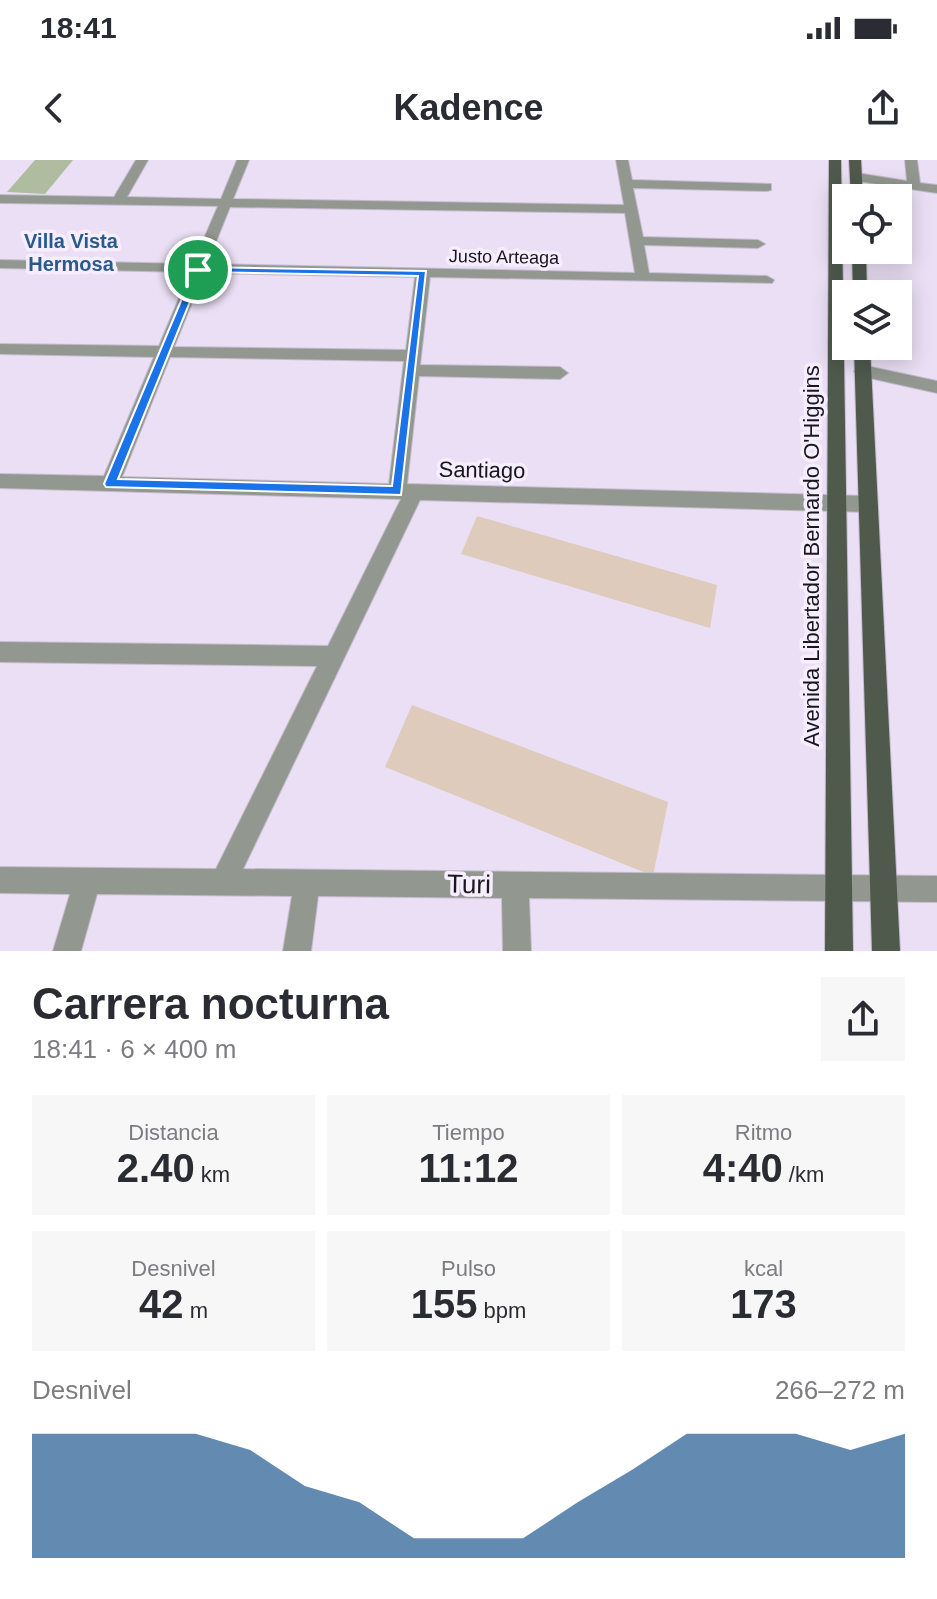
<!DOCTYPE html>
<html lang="es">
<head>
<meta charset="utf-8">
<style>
	:root { --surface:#fff; --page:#f7f7f7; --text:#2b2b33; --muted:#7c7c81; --accent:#225b92 }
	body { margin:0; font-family:Arial,sans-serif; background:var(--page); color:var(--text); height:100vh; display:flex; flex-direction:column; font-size:30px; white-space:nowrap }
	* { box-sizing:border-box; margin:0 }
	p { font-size:26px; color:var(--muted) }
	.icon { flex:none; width:44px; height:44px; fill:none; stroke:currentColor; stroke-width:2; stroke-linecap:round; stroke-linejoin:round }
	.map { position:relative; height:791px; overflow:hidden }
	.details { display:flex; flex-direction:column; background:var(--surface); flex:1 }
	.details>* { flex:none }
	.fabs { position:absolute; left:832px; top:24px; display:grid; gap:16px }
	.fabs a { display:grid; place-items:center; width:80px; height:80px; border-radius:0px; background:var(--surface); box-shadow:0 4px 20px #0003; font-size:40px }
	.pin { position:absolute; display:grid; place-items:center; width:68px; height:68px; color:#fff; margin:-34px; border:4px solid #fff; border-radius:50%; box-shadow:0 2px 8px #0007 }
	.round { display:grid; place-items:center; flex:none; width:84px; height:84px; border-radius:0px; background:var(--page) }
	.head { display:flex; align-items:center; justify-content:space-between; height:136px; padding:0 32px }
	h1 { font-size:44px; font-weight:600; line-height:60px }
	.stats { display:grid; grid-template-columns:repeat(3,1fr); gap:12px; height:136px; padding:8px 32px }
	.stats div { display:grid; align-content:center; border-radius:0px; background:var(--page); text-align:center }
	.stats b { font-size:40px; font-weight:600 }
	.stats small { font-size:22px; font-weight:400 }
	.stats p { font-size:22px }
	.chart { height:224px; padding:16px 32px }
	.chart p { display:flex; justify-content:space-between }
	.chart svg { width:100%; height:144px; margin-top:8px; fill:var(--accent); opacity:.7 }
	.status { display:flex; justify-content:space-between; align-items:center; height:56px; padding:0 40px; background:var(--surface); direction:ltr }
	.status svg { height:22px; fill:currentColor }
	header { display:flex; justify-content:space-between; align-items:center; height:104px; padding:0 32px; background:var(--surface); font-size:36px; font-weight:600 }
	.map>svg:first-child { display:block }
	.green { fill:#aebda0 }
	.building { fill:#decbbc }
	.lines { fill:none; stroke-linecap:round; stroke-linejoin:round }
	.minor-casing { stroke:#c4bbcd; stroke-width:2 }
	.major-casing { stroke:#c4bbcd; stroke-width:2 }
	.minor { fill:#929890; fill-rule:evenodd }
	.major { fill:#4f5a4d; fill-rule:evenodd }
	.route { fill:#1a73e8; stroke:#fff; stroke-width:2; fill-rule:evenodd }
	.labels { text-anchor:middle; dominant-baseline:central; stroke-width:7; stroke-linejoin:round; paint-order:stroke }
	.far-street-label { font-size:18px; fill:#19161d; stroke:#f6edfe }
	.far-neighbourhood-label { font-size:20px; font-weight:bold; fill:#285a8e; stroke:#f6edfe }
	.street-label { font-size:22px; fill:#19161d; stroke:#f6edfe }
	.near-street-label { font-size:26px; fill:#19161d; stroke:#f6edfe }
</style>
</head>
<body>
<div class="status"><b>18:41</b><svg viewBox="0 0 49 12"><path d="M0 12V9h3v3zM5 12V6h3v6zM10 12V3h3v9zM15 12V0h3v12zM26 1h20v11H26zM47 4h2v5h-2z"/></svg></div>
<header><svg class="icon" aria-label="back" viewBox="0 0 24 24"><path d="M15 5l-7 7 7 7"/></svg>Kadence<svg class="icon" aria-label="share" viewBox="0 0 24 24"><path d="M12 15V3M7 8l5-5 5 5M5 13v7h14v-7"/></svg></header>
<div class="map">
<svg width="937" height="791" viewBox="0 0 937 791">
	<rect width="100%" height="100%" fill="#eadff4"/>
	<!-- green -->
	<polygon class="green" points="35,0 73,0 45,34 7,32"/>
	<!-- building -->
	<g class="building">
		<polygon points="477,356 717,425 710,468 461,394"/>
		<polygon points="412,545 668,642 653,716 385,607"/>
	</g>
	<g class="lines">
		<!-- minor casing -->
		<g class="minor-casing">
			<g id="minor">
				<path d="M136,0H148L127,37L221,39L237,0H249L233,39L624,45L616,0H628L632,20L771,24V30L767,31L633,28L643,77L758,80L765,84L758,88L644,85L649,113L767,116L774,120L772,123L430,117L420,205L560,207L568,213L560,219L419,216L407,324L867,336L874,339L876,344L874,349L867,352L420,340L243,709L937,716V742L529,738L531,791H503L502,738L318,736L311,791H283L292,736L97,734L81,791H53L70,734L0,733V707L216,709L317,506L0,502V482L328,486L401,339L0,328V314L104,316L154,197L0,194V184L159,186L190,112L0,108V100L193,104L218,46L0,43V35L114,37ZM230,47L625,53L635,113L207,104ZM204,113L415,117L406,190L174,187ZM170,197L404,201L389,324L122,317Z"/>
				<polygon points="905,0 917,0 920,23 937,25 937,33 857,21 851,17 857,13 907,21"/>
				<polygon points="862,205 937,221 937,233 856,215 854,211"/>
			</g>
		</g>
		<!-- major casing -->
		<g class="major-casing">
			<g id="major">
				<polygon points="829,0 841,0 853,791 825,791"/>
				<polygon points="849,0 861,0 863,38 851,38"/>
				<polygon points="852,90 866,90 867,134 853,134"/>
				<polygon points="854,186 870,186 900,791 872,791"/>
			</g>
		</g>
		<!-- minor -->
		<use href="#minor" class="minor"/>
		<!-- major -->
		<use href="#major" class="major"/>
	</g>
	<!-- route -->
	<path class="route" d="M198,107L426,111L401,335L106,327L104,324L194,110ZM202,112L418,116L392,326L118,319Z"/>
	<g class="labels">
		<!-- far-street labels -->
		<g class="far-street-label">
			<text transform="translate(504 97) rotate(1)">Justo Arteaga</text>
		</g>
		<!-- far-neighbourhood labels -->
		<g class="far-neighbourhood-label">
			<text x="71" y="81">Villa Vista<tspan x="71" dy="23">Hermosa</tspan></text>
		</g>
		<!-- street labels -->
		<g class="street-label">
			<text transform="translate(482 310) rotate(1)">Santiago</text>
			<text transform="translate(811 396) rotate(-90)">Avenida Libertador Bernardo O'Higgins</text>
		</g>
		<!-- near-street labels -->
		<g class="near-street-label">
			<text transform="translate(469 724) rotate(1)">Turi</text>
		</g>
	</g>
</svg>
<div class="fabs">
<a><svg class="icon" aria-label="locate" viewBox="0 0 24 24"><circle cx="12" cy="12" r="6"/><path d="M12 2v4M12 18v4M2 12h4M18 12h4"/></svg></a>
<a><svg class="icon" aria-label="layers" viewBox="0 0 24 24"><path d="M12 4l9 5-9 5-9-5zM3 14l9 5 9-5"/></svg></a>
</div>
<div class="pin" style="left:198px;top:110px;background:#1e9e55"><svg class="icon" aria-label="arrive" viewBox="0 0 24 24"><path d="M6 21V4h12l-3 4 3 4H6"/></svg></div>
</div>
<section class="details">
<div class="head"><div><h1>Carrera nocturna</h1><p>18:41 · 6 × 400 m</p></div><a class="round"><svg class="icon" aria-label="share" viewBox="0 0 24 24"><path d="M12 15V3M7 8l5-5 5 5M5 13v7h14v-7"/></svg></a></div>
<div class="stats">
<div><p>Distancia</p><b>2.40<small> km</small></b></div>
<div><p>Tiempo</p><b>11:12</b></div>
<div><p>Ritmo</p><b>4:40<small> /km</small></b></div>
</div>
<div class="stats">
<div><p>Desnivel</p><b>42<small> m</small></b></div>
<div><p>Pulso</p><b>155<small> bpm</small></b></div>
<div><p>kcal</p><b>173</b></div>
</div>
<div class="chart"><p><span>Desnivel</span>266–272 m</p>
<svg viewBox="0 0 160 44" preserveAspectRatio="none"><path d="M0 44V6L10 6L20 6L30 6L40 11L50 22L60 27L70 38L80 38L90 38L100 27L110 17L120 6L130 6L140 6L150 11L160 6V44z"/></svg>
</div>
</section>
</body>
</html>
